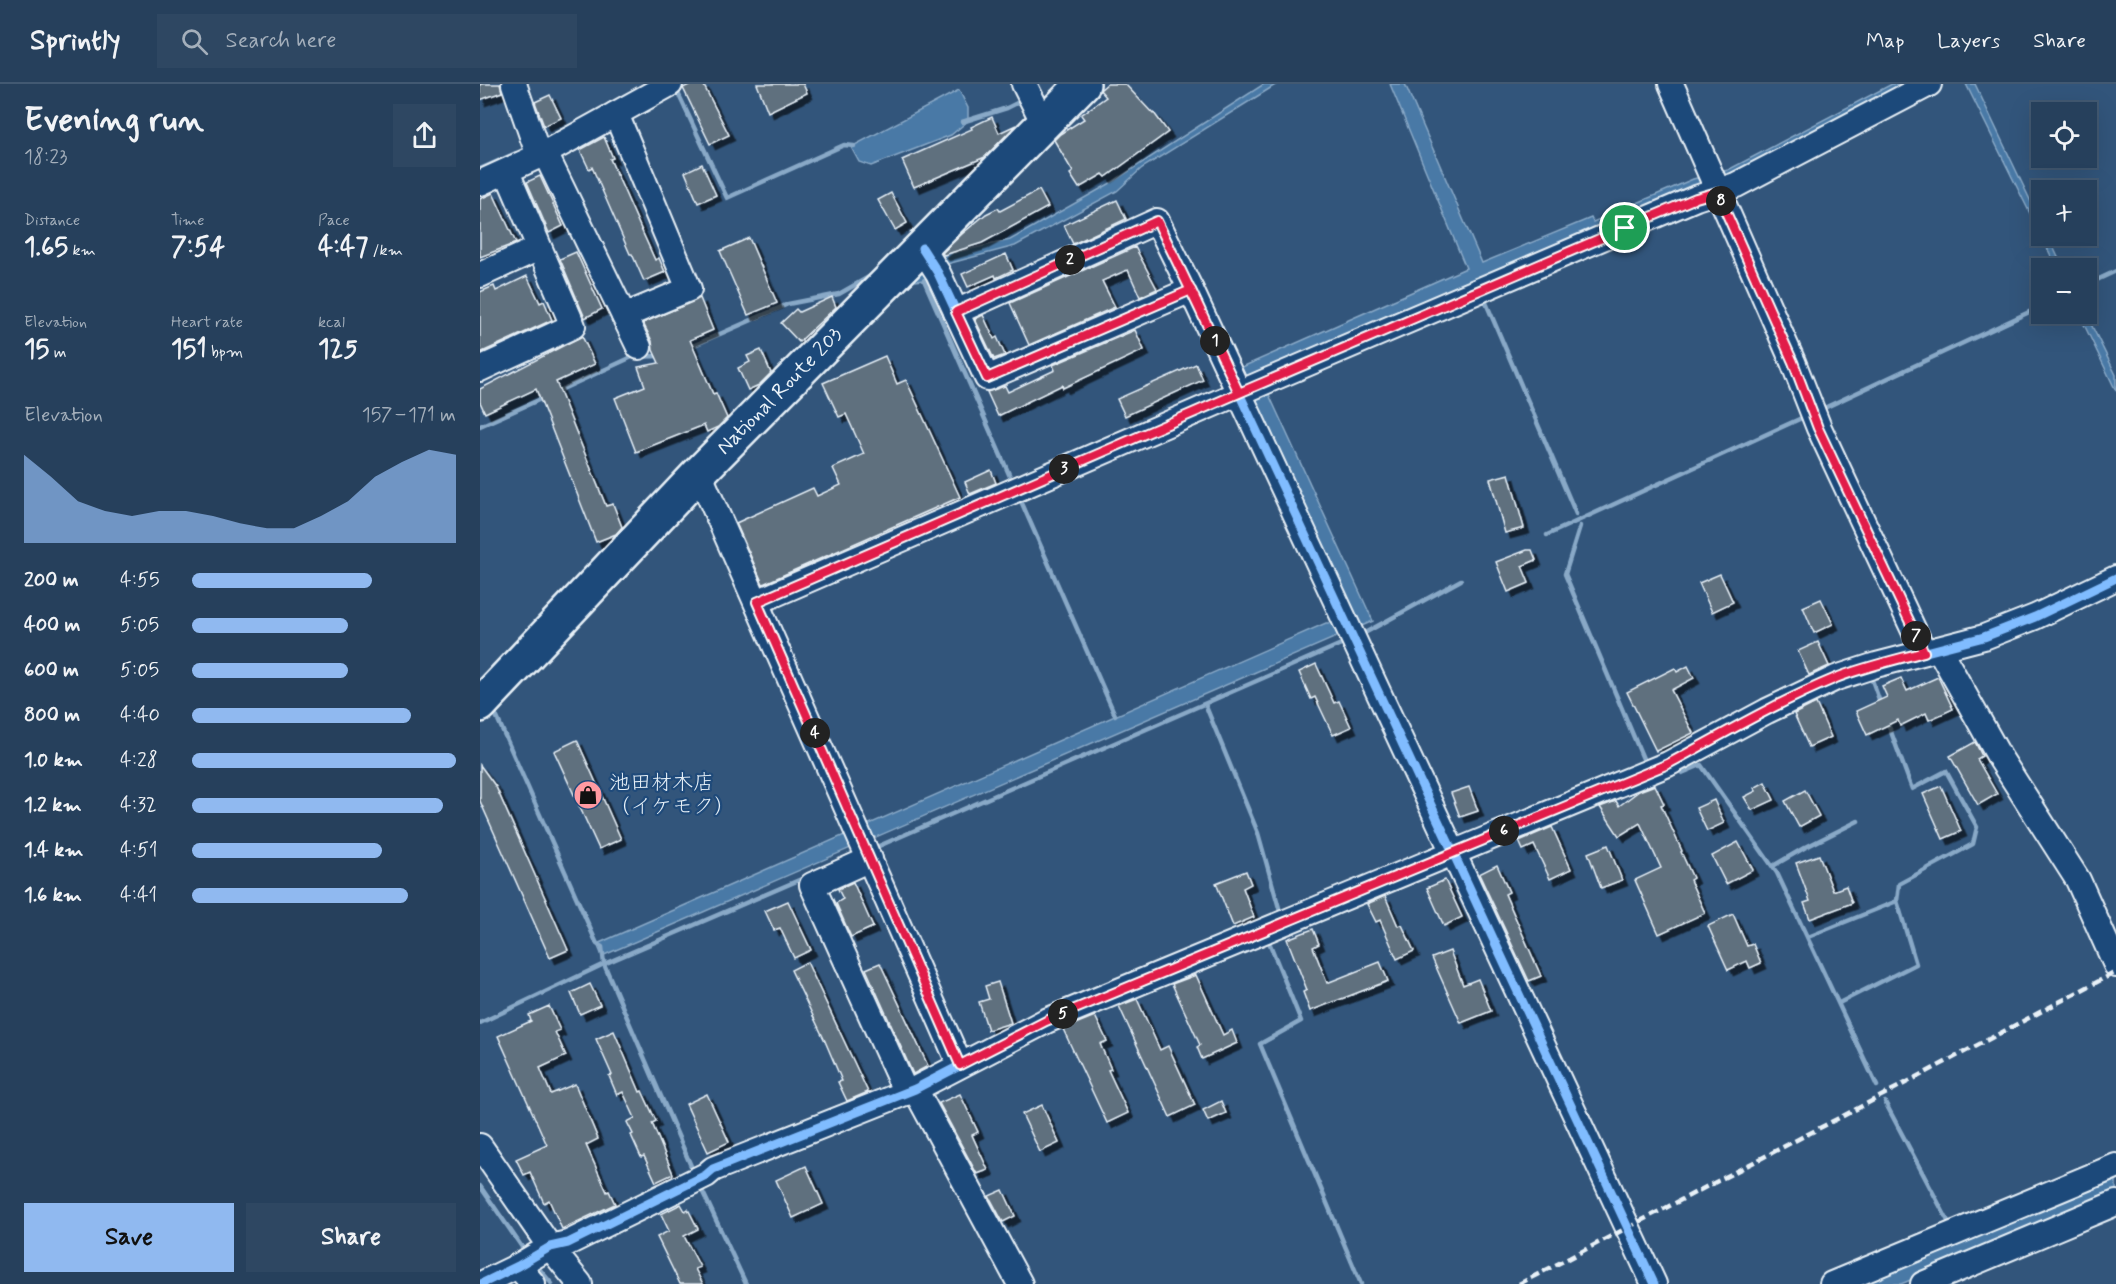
<!DOCTYPE html>
<html lang="en">
<head>
<meta charset="utf-8">
<style>
	:root { --surface:#26405c; --page:#2e4762; --text:#f1f3f6; --muted:#a4afbb; --line:#425972; --accent:#90b9f0 }
	body { margin:0; font-family:Mynerve,"Klee One",sans-serif; background:var(--page); color:var(--text); height:100vh; display:flex; flex-direction:column; font-size:22px; white-space:nowrap }
	* { box-sizing:border-box; margin:0 }
	p { font-size:20px; color:var(--muted) }
	.icon { flex:none; width:33px; height:33px; fill:none; stroke:currentColor; stroke-width:2; stroke-linecap:round; stroke-linejoin:round }
	.map { position:relative; flex:1; overflow:hidden }
	.details { display:flex; flex-direction:column; background:var(--surface); width:480px }
	.details>* { flex:none }
	.tools { position:absolute; left:1551px; top:18px; display:grid; gap:12px }
	.tools a { display:grid; place-items:center; width:66px; height:66px; border-radius:0px; background:var(--surface); box-shadow:0 6px 24px #0002,0 0 0 2px var(--line); font-size:30px }
	.pin { position:absolute; display:grid; place-items:center; width:51px; height:51px; color:#fff; margin:-26px; border:3px solid #fff; border-radius:50%; box-shadow:0 2px 6px #0007 }
	.km { position:absolute; width:30px; height:30px; margin:-15px; border-radius:50%; background:#222; color:#fff; font-size:16px; line-height:30px; text-align:center }
	.round { display:grid; place-items:center; flex:none; width:63px; height:63px; border-radius:0px; background:var(--page) }
	.overview { display:flex; align-items:center; justify-content:space-between; height:102px; padding:0 24px }
	h1 { font-size:33px; font-weight:700; line-height:45px }
	.figures { display:grid; grid-template-columns:repeat(3,1fr); gap:9px; height:102px; padding:6px 24px }
	.figures div { display:grid; align-content:center }
	.figures b { font-size:26px; font-weight:700 }
	.figures small { font-size:16px; font-weight:400 }
	.figures p { font-size:16px }
	.chart { height:168px; padding:12px 24px }
	.chart p { display:flex; justify-content:space-between }
	.chart svg { width:100%; height:108px; margin-top:6px; fill:var(--accent); opacity:.7 }
	.cta { display:flex; gap:12px; margin-top:auto; padding:12px 24px }
	.cta a { flex:1; height:69px; border-radius:0px; background:var(--accent); color:#111; font-size:24px; font-weight:700; line-height:69px; text-align:center }
	.cta a+a { background:var(--page); color:var(--text) }
	ul { padding:0 24px; list-style:none; font-size:20px }
	li { display:grid; grid-template-columns:96px 72px 1fr; align-items:center; height:45px }
	li i { height:15px; border-radius:8px; background:var(--accent) }
	header { display:flex; align-items:center; gap:36px; box-sizing:border-box; height:84px; padding:0 30px; background:var(--surface); border-bottom:2px solid var(--line) }
	header strong { font-size:28px }
	nav { display:flex; gap:33px; margin-inline-start:auto; font-size:21px }
	.search { width:420px; height:54px; background:var(--page); display:flex; align-items:center; gap:15px; box-sizing:border-box; padding:0 21px; border-radius:0px; color:var(--muted); font-size:22px }
	main { display:flex; flex:1; min-height:0 }
	.map>svg:first-child { display:block }
	.water { fill:#4979a6; stroke:#89a9c7; stroke-width:1.5 }
	.lines { fill:none; stroke-linecap:round; stroke-linejoin:round }
	.stream { stroke:#89a9c7; stroke-width:4.5 }
	.building { fill:#5e6f7e; stroke:#e8f1f8; stroke-width:1.5; filter:url(#shadow) }
	.minor-casing { stroke:#e8f1f8; stroke-width:28 }
	.highway-casing { stroke:#e8f1f8; stroke-width:38 }
	.minor { stroke:#1f4a7a; stroke-width:24 }
	.highway { stroke:#1f4a7a; stroke-width:33 }
	.rail { stroke:#e8f1f8; stroke-width:4.5; stroke-dasharray:9 4.5; stroke-linecap:butt }
	.cycleway-casing { stroke:#1f4a7a; stroke-width:13 }
	.cycleway { stroke:#80bcff; stroke-width:9 }
	.route-casing { stroke:#fff; stroke-width:12 }
	.route { stroke:#e11d48; stroke-width:8 }
	.labels { text-anchor:middle; dominant-baseline:central; stroke-width:4.5; stroke-linejoin:round; paint-order:stroke }
	.street-label { font-size:21px; fill:#e8f1f8; stroke:#1f4a7a }
	.poi-label { font-size:21px; fill:#e8f1f8; stroke:#1f4a7a; text-anchor:start }
</style>
</head>
<body>
<header>
<strong>Sprintly</strong>
<div class="search"><svg class="icon" aria-label="search" viewBox="0 0 24 24"><circle cx="10" cy="10" r="6"/><path d="M15 15l6 6"/></svg>Search here</div>
<nav><a>Map</a><a>Layers</a><a>Share</a></nav>
</header>
<main>
<section class="details">
<div class="overview"><div><h1>Evening run</h1><p>18:23</p></div><a class="round"><svg class="icon" aria-label="share" viewBox="0 0 24 24"><path d="M12 15V3M7 8l5-5 5 5M5 13v7h14v-7"/></svg></a></div>
<div class="figures">
<div><p>Distance</p><b>1.65<small> km</small></b></div>
<div><p>Time</p><b>7:54</b></div>
<div><p>Pace</p><b>4:47<small> /km</small></b></div>
</div>
<div class="figures">
<div><p>Elevation</p><b>15<small> m</small></b></div>
<div><p>Heart rate</p><b>151<small> bpm</small></b></div>
<div><p>kcal</p><b>125</b></div>
</div>
<div class="chart"><p><span>Elevation</span>157–171 m</p>
<svg viewBox="0 0 160 44" preserveAspectRatio="none"><path d="M0 44V8L10 17L20 27L30 31L40 33L50 31L60 31L70 33L80 36L90 38L100 38L110 33L120 27L130 17L140 11L150 6L160 8V44z"/></svg>
</div>
<ul>
<li><b>200 m</b>4:55<i style="width:68%"></i></li>
<li><b>400 m</b>5:05<i style="width:59%"></i></li>
<li><b>600 m</b>5:05<i style="width:59%"></i></li>
<li><b>800 m</b>4:40<i style="width:83%"></i></li>
<li><b>1.0 km</b>4:28<i style="width:100%"></i></li>
<li><b>1.2 km</b>4:32<i style="width:95%"></i></li>
<li><b>1.4 km</b>4:51<i style="width:72%"></i></li>
<li><b>1.6 km</b>4:41<i style="width:82%"></i></li>
</ul>
<div class="cta"><a>Save</a><a>Share</a></div>
</section>
<div class="map">
<svg width="1636" height="1200" viewBox="0 0 1636 1200">
	<defs>
		<filter id="shadow"><feDropShadow dx="5.5" dy="5.5" stdDeviation="0" flood-color="#0009"/></filter>
	</defs>
	<rect width="100%" height="100%" fill="#32557b"/>
	<filter id="ink" filterUnits="userSpaceOnUse"><feTurbulence type="fractalNoise" baseFrequency=".0167" numOctaves="2"/><feDisplacementMap in="SourceGraphic" scale="12" xChannelSelector="R" yChannelSelector="G"/><feConvolveMatrix kernelMatrix="1 2 1 2 8 2 1 2 1" color-interpolation-filters="sRGB"/></filter>
	<g filter="url(#ink)">
		<!-- water -->
		<g class="water">
			<polygon points="784,0 797,0 662,84 637,107 535,162 467,180 444,196 435,197 426,204 420,202 464,171 530,156 629,100"/>
			<polygon points="910,0 925,0 1002,179 1111,134 1113,138 1213,95 1248,86 1412,0 1425,0 1251,94 780,291 893,537 122,872 117,860 846,539 863,539 876,531 760,284 986,184"/>
			<polygon points="1486,0 1495,0 1561,139 1562,152 1568,152 1583,184 1577,184"/>
			<polygon points="479,6 488,24 488,37 471,51 391,82 379,78 371,63"/>
			<polygon points="1599,230 1606,230 1636,291 1636,307"/>
			<polygon points="1636,1093 1636,1110 1421,1200 1381,1200"/>
		</g>
		<g class="lines">
			<!-- stream -->
			<g class="stream">
				<polyline points="198,9 247,114 364,61 374,62"/>
				<polyline points="482,38 527,24 539,18"/>
				<polyline points="0,85 36,69"/>
				<polyline points="444,196 532,397"/>
				<polyline points="1606,201 1636,187"/>
				<polyline points="1004,214 1096,430"/>
				<polyline points="208,264 308,220 359,210 394,190"/>
				<polyline points="76,308 152,273 180,272"/>
				<polyline points="1340,326 1562,222"/>
				<polyline points="0,342 63,314"/>
				<polyline points="541,417 635,631"/>
				<polyline points="1100,442 1085,490 1164,677"/>
				<polyline points="1067,451 1326,332"/>
				<polyline points="881,551 981,496"/>
				<polyline points="1392,596 1401,621"/>
				<polyline points="725,620 778,749 801,831"/>
				<polyline points="15,629 117,860 122,863 124,880 214,1089"/>
				<polyline points="1202,689 1221,681 1297,789 1397,1002"/>
				<polyline points="392,765 868,557"/>
				<polyline points="1293,782 1324,764 1378,737"/>
				<polyline points="1328,853 1417,817"/>
				<polyline points="789,858 821,937 780,960 881,1200"/>
				<polyline points="1359,919 1436,880 1417,817 1419,800 1493,760 1497,743 1466,687 1432,705 1407,637"/>
				<polyline points="0,939 124,880 326,793"/>
				<polyline points="1405,1018 1469,1139"/>
				<polyline points="0,1102 46,1169"/>
				<polyline points="220,1102 266,1200"/>
				<polyline points="55,1180 72,1200"/>
			</g>
		</g>
		<!-- building -->
		<g class="building">
			<polygon points="0,0 20,0 22,8 0,16"/>
			<polygon points="211,0 223,0 249,51 230,60 203,4"/>
			<polygon points="277,0 323,0 327,9 288,28"/>
			<polygon points="627,0 645,0 673,30 674,29 688,48 626,93 623,90 599,104 590,90 593,88 574,56 580,50 604,35 601,31 626,13 620,6"/>
			<polygon points="70,11 81,34 64,42 55,18"/>
			<polygon points="512,33 519,49 536,41 505,73 434,103 422,76 492,45 491,43"/>
			<polygon points="124,53 133,74 130,75 161,145 175,176 179,174 185,188 164,197 152,170 150,170 112,83 109,85 100,66"/>
			<polygon points="222,80 236,111 218,119 205,88"/>
			<polygon points="60,92 83,142 69,149 47,98"/>
			<polygon points="559,106 568,123 502,159 464,171 462,169 482,150 506,130 518,124 520,127"/>
			<polygon points="13,109 36,159 0,173 0,115"/>
			<polygon points="411,109 427,139 415,146 398,116"/>
			<polygon points="637,116 646,135 593,160 584,141"/>
			<polygon points="269,154 297,219 268,231 240,167"/>
			<polygon points="655,163 677,205 660,213 648,186 645,187 622,197 635,223 549,261 530,219"/>
			<polygon points="96,168 122,225 105,234 80,175"/>
			<polygon points="526,170 533,186 516,194 515,191 488,203 482,190"/>
			<polygon points="47,192 60,219 64,217 72,236 0,269 0,208 14,202 16,207"/>
			<polygon points="352,213 356,223 319,258 301,239 316,225 319,228"/>
			<polygon points="220,214 233,246 210,256 233,310 236,309 247,334 238,343 227,348 224,341 156,368 135,314 165,302 158,283 179,279 173,266 172,257 163,239"/>
			<polygon points="503,231 514,255 517,253 525,271 514,275 495,235"/>
			<polygon points="655,246 664,266 583,304 582,301 518,332 507,308 525,302 528,308 575,286 573,281"/>
			<polygon points="102,252 115,280 76,298 126,422 133,420 142,443 136,450 116,458 56,305 5,329 0,318 0,305"/>
			<polygon points="281,266 291,289 279,301 268,306 258,284 270,278 267,272"/>
			<polygon points="405,272 417,300 426,296 480,413 283,500 256,439 333,404 337,412 361,401 353,384 384,370 366,330 359,333 343,299"/>
			<polygon points="716,280 723,296 645,332 637,315"/>
			<polygon points="511,386 516,399 490,410 485,398"/>
			<polygon points="1029,390 1044,444 1025,449 1010,395"/>
			<polygon points="1052,466 1056,476 1042,482 1049,499 1028,508 1016,478 1047,466"/>
			<polygon points="1240,490 1253,518 1232,528 1219,499"/>
			<polygon points="1341,515 1353,540 1334,549 1323,523"/>
			<polygon points="1338,558 1349,582 1329,591 1318,567"/>
			<polygon points="836,580 854,619 859,617 871,643 853,651 835,613 831,615 819,588"/>
			<polygon points="1208,582 1214,594 1191,606 1213,649 1176,667 1147,608 1195,584 1197,588"/>
			<polygon points="1458,593 1473,625 1449,636 1446,629 1420,642 1418,636 1387,651 1376,627 1407,613 1402,602 1421,594 1427,607"/>
			<polygon points="1336,619 1351,653 1329,663 1314,630"/>
			<polygon points="97,656 141,755 119,765 74,667"/>
			<polygon points="1495,658 1502,672 1497,675 1517,710 1498,721 1470,672"/>
			<polygon points="0,681 16,703 88,866 70,874 0,717"/>
			<polygon points="1285,698 1294,716 1272,726 1264,713 1276,707 1274,704"/>
			<polygon points="1175,701 1184,720 1181,721 1202,767 1201,768 1213,794 1210,796 1225,829 1179,850 1155,796 1181,784 1160,739 1139,752 1120,723 1136,717 1139,722 1159,707"/>
			<polygon points="1461,702 1481,747 1463,755 1443,710"/>
			<polygon points="989,703 998,727 980,733 971,709"/>
			<polygon points="1325,706 1339,732 1319,743 1305,717"/>
			<polygon points="1234,716 1244,739 1227,747 1216,724"/>
			<polygon points="1072,743 1091,785 1070,795 1054,761 1043,766 1039,757"/>
			<polygon points="1258,758 1273,786 1246,800 1232,772"/>
			<polygon points="1128,761 1142,796 1121,804 1108,769"/>
			<polygon points="1339,771 1353,807 1366,802 1372,819 1330,835 1324,819 1330,817 1316,779"/>
			<polygon points="1017,781 1029,808 1025,810 1061,892 1049,897 999,790"/>
			<polygon points="766,787 771,800 763,804 774,833 753,842 736,799"/>
			<polygon points="965,796 982,833 964,842 947,804"/>
			<polygon points="373,798 393,843 371,853 356,819 363,815 358,805"/>
			<polygon points="905,812 918,842 922,841 934,867 917,875 900,836 896,838 887,820"/>
			<polygon points="308,817 331,866 314,874 300,844 294,846 285,827"/>
			<polygon points="1253,830 1267,862 1273,860 1281,879 1270,884 1267,877 1248,886 1228,842"/>
			<polygon points="833,845 839,860 833,863 847,899 900,878 908,897 830,927 823,908 827,906 807,855"/>
			<polygon points="970,867 983,901 998,895 1011,927 981,939 952,874"/>
			<polygon points="327,878 388,1008 367,1017 358,998 362,997 345,957 311,886"/>
			<polygon points="400,879 448,982 433,990 386,885"/>
			<polygon points="716,891 743,951 752,946 757,959 722,975 717,963 720,961 692,900"/>
			<polygon points="518,898 531,939 508,946 499,918 509,915 505,902"/>
			<polygon points="110,900 120,921 100,930 91,909"/>
			<polygon points="657,915 680,966 688,962 715,1021 690,1033 639,922"/>
			<polygon points="69,922 80,946 75,948 86,972 60,984 71,1010 95,1000 118,1055 106,1061 127,1108 129,1107 135,1120 82,1145 69,1116 64,1119 50,1088 44,1091 36,1075 67,1061 18,952 51,937 49,931"/>
			<polygon points="615,932 627,957 620,960 631,985 628,986 648,1029 627,1039 583,945"/>
			<polygon points="134,947 160,1008 162,1007 176,1037 172,1039 193,1090 176,1098 164,1072 161,1073 151,1051 153,1050 147,1038 155,1034 143,1008 137,1011 129,992 132,991 116,955"/>
			<polygon points="227,1010 249,1058 228,1068 206,1020"/>
			<polygon points="480,1010 498,1048 492,1051 508,1086 497,1090 459,1019"/>
			<polygon points="741,1017 746,1029 728,1037 723,1026"/>
			<polygon points="562,1021 579,1059 560,1068 542,1030"/>
			<polygon points="326,1082 343,1120 313,1134 296,1096"/>
			<polygon points="523,1106 535,1132 523,1138 509,1112"/>
			<polygon points="201,1120 205,1127 208,1125 218,1145 204,1152 220,1183 215,1185 223,1200 200,1200 177,1153 189,1147 181,1130"/>
		</g>
		<g class="lines">
			<!-- minor casing -->
			<g class="minor-casing">
				<g id="minor">
					<polyline points="34,0 59,72"/>
					<polyline points="544,0 564,40"/>
					<polyline points="1191,0 1313,278 1339,344 1444,568"/>
					<polyline points="136,30 209,205 144,232"/>
					<polyline points="65,69 159,263"/>
					<polyline points="0,99 65,69 190,0"/>
					<polyline points="442,164 458,189 507,294 711,206 1174,1200"/>
					<polyline points="0,191 59,164"/>
					<polyline points="476,228 677,137 711,206"/>
					<polyline points="0,285 93,242 27,88"/>
					<polyline points="219,389 480,981"/>
					<polyline points="277,518 789,296 1216,114 1256,101 1449,0"/>
					<polyline points="1459,565 1520,674 1598,796 1636,881"/>
					<polyline points="390,775 332,801 426,1009"/>
					<polyline points="435,1005 540,1200"/>
					<polyline points="0,1062 70,1163 100,1200"/>
					<polyline points="38,1182 53,1200"/>
					<polyline points="1,1200 38,1182 70,1163 88,1159 226,1091 233,1085 435,1005 566,937 1188,680 1287,627 1356,594 1396,581 1504,553 1555,533 1636,494"/>
					<polyline points="1352,1200 1636,1082"/>
					<polyline points="1443,1200 1636,1119"/>
				</g>
			</g>
			<!-- highway casing -->
			<g class="highway-casing">
				<g id="highway">
					<path id="s1" d="M0,621L219,389L603,0"/>
				</g>
			</g>
			<!-- minor -->
			<use href="#minor" class="minor"/>
			<!-- highway -->
			<use href="#highway" class="highway"/>
			<!-- rail -->
			<polyline class="rail" points="1039,1200 1384,1021 1636,888"/>
			<!-- cycleway casing -->
			<g class="cycleway-casing">
				<g id="cycleway">
					<polyline points="442,164 458,189 507,294 711,206 1174,1200"/>
					<polyline points="1,1200 38,1182 70,1163 88,1159 226,1091 233,1085 435,1005 566,937 1188,680 1287,627 1356,594 1396,581 1504,553 1555,533 1636,494"/>
				</g>
			</g>
			<!-- cycleway -->
			<use href="#cycleway" class="cycleway"/>
		</g>
	</g>
	<g class="lines" filter="url(#ink)">
		<!-- route casing -->
		<g class="route-casing">
			<path id="route" d="M1145,144L759,309L711,206L507,294L476,228L677,137C705,194 732,251 759,309L277,518L480,981L566,937L1188,680C1243,650 1298,618 1356,594C1384,583 1415,576 1444,568L1338,344L1313,278L1237,108L1216,114L1145,144"/>
		</g>
		<!-- route -->
		<use href="#route" class="route"/>
	</g>
	<!-- icons -->
	<defs>
		<g id="shop-disc" transform="scale(1.5)"><circle r="9.5" fill="#ff9aa2" stroke="#1f4a7a"/><path d="M-5-2.5h2.3a2.7 3.5 0 0 1 5.4 0H5L5.5 6h-11ZM-1.5-2.5h3a1.5 2.3 0 0 0-3 0Z" fill="#111"/></g>
	</defs>
	<g fill-rule="evenodd">
		<use href="#shop-disc" x="108" y="711"/>
	</g>
	<g class="labels">
		<!-- street labels -->
		<g class="street-label">
			<text stroke="none"><textPath href="#s1" startOffset="434">National Route 203</textPath></text>
		</g>
		<!-- poi labels -->
		<g class="poi-label">
			<text x="129" y="699">池田材木店<tspan x="129" dy="24">（イケモク）</tspan></text>
		</g>
	</g>
</svg>
<div class="tools">
<a><svg class="icon" aria-label="locate" viewBox="0 0 24 24"><circle cx="12" cy="12" r="6"/><path d="M12 2v4M12 18v4M2 12h4M18 12h4"/></svg></a>
<a>+</a>
<a>−</a>
</div>
<div class="pin" style="left:1145px;top:144px;background:#1e9e55"><svg class="icon" aria-label="arrive" viewBox="0 0 24 24"><path d="M6 21V4h12l-3 4 3 4H6"/></svg></div>
<b class="km" style="left:735px;top:257px">1</b>
<b class="km" style="left:590px;top:176px">2</b>
<b class="km" style="left:584px;top:385px">3</b>
<b class="km" style="left:335px;top:649px">4</b>
<b class="km" style="left:583px;top:930px">5</b>
<b class="km" style="left:1024px;top:747px">6</b>
<b class="km" style="left:1436px;top:552px">7</b>
<b class="km" style="left:1241px;top:117px">8</b>
</div>
</main>
</body>
</html>
